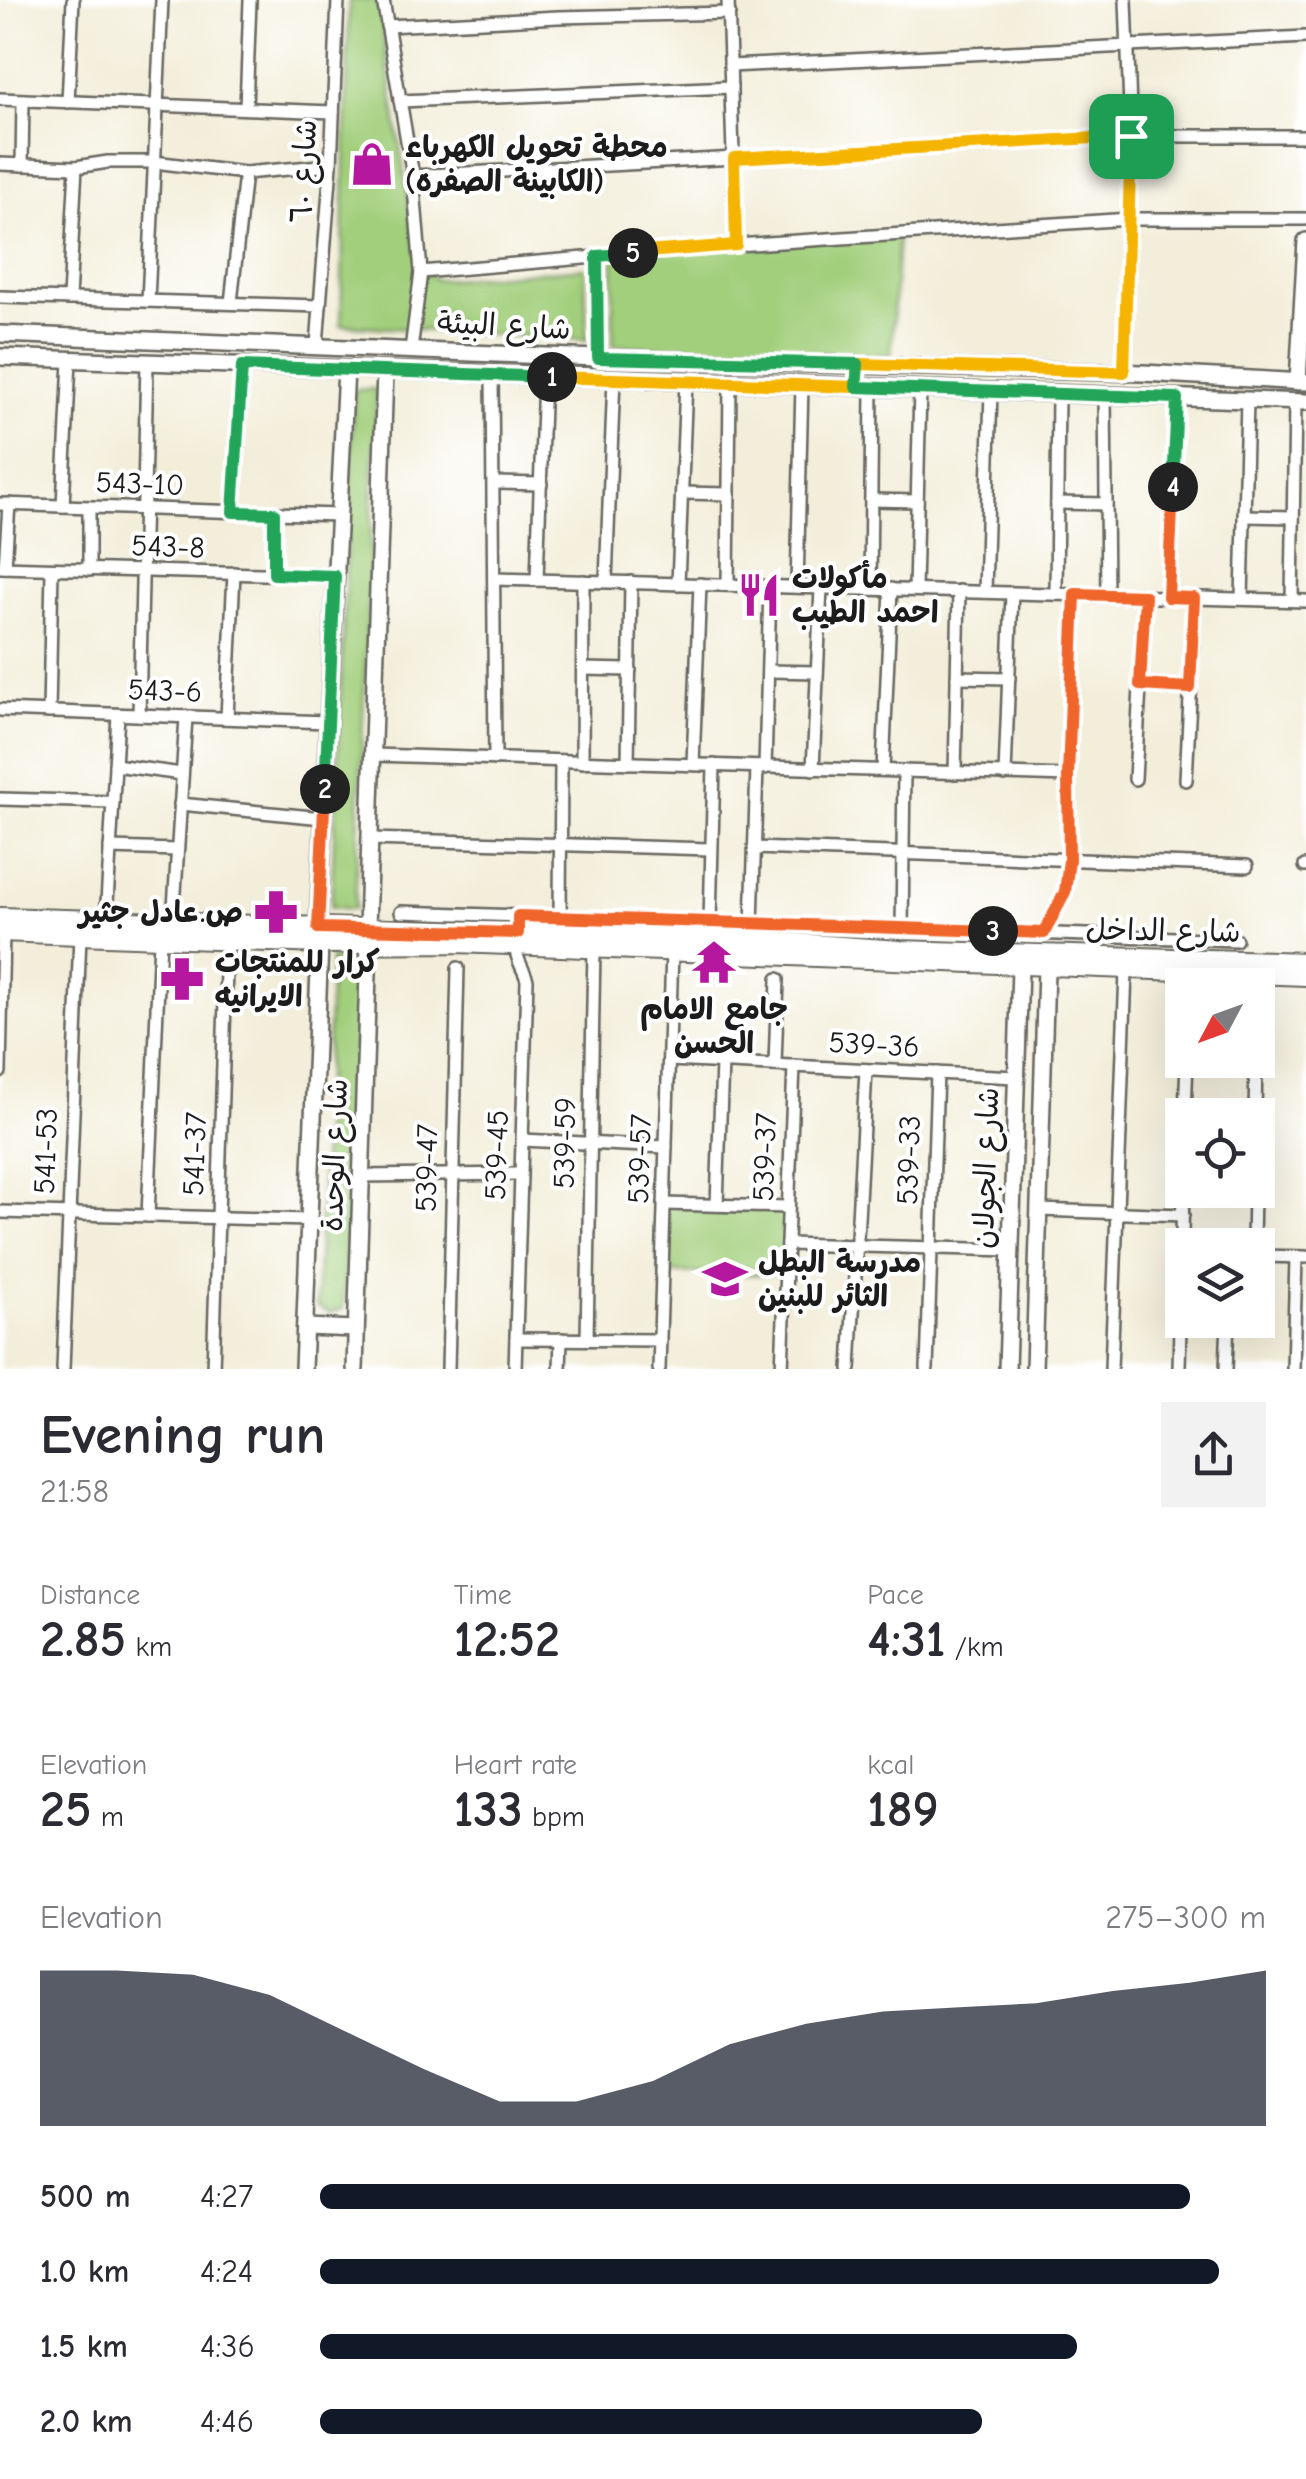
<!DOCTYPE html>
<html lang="en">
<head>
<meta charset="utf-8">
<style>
	:root { --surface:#fff; --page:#f2f2f3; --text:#2b2b33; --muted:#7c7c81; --accent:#111827 }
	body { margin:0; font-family:"Comic Neue","Playpen Sans Arabic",sans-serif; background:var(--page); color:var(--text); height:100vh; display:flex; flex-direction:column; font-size:38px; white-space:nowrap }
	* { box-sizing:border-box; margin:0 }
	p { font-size:32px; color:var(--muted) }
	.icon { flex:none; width:55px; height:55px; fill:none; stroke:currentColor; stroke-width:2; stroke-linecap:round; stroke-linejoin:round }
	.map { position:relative; height:1369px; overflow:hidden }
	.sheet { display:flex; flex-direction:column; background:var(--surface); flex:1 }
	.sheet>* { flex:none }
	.needle { width:65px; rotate:229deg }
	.tools { position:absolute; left:1165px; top:968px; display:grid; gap:20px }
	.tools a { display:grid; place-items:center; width:110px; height:110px; border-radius:0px; background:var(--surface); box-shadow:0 10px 40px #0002; font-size:50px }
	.pin { position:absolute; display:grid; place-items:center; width:85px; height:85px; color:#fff; margin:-42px; border-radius:20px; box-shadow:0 5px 15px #0006 }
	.km { position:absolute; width:50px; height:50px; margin:-25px; border-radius:50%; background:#222; color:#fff; font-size:28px; line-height:50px; text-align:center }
	.round { display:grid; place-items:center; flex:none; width:105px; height:105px; border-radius:0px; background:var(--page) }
	.head { display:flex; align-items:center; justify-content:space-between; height:170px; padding:0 40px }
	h1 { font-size:55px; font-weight:700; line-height:75px }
	.figures { display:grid; grid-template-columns:repeat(3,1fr); gap:15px; height:170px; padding:10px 40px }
	.figures div { display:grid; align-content:center }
	.figures b { font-size:50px; font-weight:700 }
	.figures small { font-size:28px; font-weight:400 }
	.figures p { font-size:28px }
	.chart { height:280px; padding:20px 40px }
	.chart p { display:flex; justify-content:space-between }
	.chart svg { width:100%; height:180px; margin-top:10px; fill:var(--accent); opacity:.7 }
	ul { padding:0 40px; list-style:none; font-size:32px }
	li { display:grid; grid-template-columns:160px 120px 1fr; align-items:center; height:75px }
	li i { height:25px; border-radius:12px; background:var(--accent) }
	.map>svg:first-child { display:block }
	.green { fill:#a2cf7c; stroke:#5f764c; stroke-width:2.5 }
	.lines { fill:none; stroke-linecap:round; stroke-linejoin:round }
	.street-casing { stroke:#67665e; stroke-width:16 }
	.secondary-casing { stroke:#67665e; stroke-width:20 }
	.primary-casing { stroke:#67665e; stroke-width:22 }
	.street { stroke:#fff; stroke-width:11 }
	.secondary { stroke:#fff; stroke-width:15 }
	.primary { stroke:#fff; stroke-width:18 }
	.split-1-casing { stroke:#fff; stroke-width:20 }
	.split-2-casing { stroke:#fff; stroke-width:20 }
	.split-3-casing { stroke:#fff; stroke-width:20 }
	.split-4-casing { stroke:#fff; stroke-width:20 }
	.split-5-casing { stroke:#fff; stroke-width:20 }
	.split-6-casing { stroke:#fff; stroke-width:20 }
	.split-1 { stroke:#f5b400; stroke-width:12 }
	.split-2 { stroke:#22a559; stroke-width:12 }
	.split-3 { stroke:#f0652b; stroke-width:12 }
	.split-4 { stroke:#f0652b; stroke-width:12 }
	.split-5 { stroke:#22a559; stroke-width:12 }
	.split-6 { stroke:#f5b400; stroke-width:12 }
	.labels { text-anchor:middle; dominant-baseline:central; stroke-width:8; stroke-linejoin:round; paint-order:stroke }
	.poi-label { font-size:30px; font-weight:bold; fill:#1c1c1c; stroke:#fff; text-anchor:start }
	.street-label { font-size:30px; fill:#1c1c1c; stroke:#fff }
</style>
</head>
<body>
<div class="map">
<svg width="1306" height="1369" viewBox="0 0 1306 1369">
	<rect width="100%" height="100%" fill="#fff"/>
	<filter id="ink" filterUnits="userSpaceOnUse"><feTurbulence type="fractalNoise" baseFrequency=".01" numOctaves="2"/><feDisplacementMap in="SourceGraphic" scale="20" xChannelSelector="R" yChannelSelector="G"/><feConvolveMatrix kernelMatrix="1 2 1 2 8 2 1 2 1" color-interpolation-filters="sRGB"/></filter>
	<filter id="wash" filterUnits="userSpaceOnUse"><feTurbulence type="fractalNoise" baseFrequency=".0048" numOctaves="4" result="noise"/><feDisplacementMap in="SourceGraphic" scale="40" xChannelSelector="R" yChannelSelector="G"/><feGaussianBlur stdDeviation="2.25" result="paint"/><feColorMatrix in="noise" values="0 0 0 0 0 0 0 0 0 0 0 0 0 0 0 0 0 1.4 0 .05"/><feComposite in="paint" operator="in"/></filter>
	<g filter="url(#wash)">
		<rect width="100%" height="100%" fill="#f3eeda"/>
		<!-- green -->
		<g class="green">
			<polygon points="349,0 378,0 418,266 437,280 585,268 587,340 341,325"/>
			<polygon points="898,234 891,356 613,346 613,255"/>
			<polygon points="377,389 355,909 331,907 354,390"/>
			<polygon points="359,957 343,1309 330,1313 316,1306 331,958"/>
			<polygon points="664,1204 788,1207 786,1275 660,1273"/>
		</g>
	</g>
	<g filter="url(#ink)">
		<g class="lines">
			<!-- street casing -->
			<g class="street-casing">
				<g id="street">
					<polyline points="383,0 413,176 421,272 736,245 1130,219 1306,219"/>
					<polyline points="728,0 736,245"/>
					<polyline points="387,26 558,17 729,13"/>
					<polyline points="730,66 1306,37"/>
					<polyline points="0,99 333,112"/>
					<polyline points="400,101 731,87"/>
					<polyline points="68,102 73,0"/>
					<polyline points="246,108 250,0"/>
					<polyline points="0,164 76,167 108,162 154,162 245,173 331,165"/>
					<polyline points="22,165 23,100"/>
					<polyline points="413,176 1131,136 1306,136"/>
					<polyline points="597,256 598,358"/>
					<polyline points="0,297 320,306"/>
					<polyline points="69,299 76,167"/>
					<polyline points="148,301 162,0"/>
					<polyline points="231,303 245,173"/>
					<polyline points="317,345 331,165 338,0"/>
					<polyline points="411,350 421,272"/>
					<polyline points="1124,373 1131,136 1126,0"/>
					<polyline points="492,374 495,759"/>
					<polyline points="1105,395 1107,595"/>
					<polyline points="495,483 541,484"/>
					<polyline points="682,493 729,494"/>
					<polyline points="871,500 917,501"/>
					<polyline points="1057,503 1106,504"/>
					<polyline points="0,504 338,515"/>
					<polyline points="63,506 70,360"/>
					<polyline points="89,507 89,570"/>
					<polyline points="233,512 243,366"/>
					<polyline points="274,513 274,574"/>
					<polyline points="1244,516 1293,517"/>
					<polyline points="0,567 335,576"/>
					<polyline points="5,567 9,504"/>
					<polyline points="494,579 1306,601"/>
					<polyline points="537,580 544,376"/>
					<polyline points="606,581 614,378"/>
					<polyline points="678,584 686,381"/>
					<polyline points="728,585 730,382"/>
					<polyline points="797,587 802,385"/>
					<polyline points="870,589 872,387"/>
					<polyline points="915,590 920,389"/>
					<polyline points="985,592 991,391"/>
					<polyline points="1056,594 1058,394"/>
					<polyline points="1168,597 1177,398"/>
					<polyline points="1242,599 1247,400"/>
					<polyline points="1292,600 1295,402"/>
					<polyline points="583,669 630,670"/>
					<polyline points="768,671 817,672"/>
					<polyline points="957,677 1009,678"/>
					<polyline points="1140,685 1190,688"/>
					<polyline points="0,710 328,722"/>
					<polyline points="49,712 52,569"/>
					<polyline points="139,715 147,362"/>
					<polyline points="227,718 234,573"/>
					<polyline points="373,755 1068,776"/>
					<polyline points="582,762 583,581"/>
					<polyline points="628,763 631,582"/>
					<polyline points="693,764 700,584"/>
					<polyline points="115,765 182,774"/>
					<polyline points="765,768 770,587"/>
					<polyline points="813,769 821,588"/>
					<polyline points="883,770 891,589"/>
					<polyline points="955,773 959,591"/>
					<polyline points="1005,775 1012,593"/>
					<polyline points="1135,779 1145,596"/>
					<polyline points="1186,780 1195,598"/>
					<polyline points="0,799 113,802"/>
					<polyline points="180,804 323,818"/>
					<polyline points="370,839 710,849"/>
					<polyline points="110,848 177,850"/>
					<polyline points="754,848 1247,866"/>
					<polyline points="1305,866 1306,866"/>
					<polyline points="401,912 1236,940"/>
					<polyline points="560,917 561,761"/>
					<polyline points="106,920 118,715"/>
					<polyline points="710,922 714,765"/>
					<polyline points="173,924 186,717"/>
					<polyline points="752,924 757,767"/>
					<polyline points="902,929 904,771"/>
					<polyline points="1043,933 1065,891 1069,860 1068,776 1075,594"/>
					<path d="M515,945C516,960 523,967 527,980L515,1369"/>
					<polyline points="669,1060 1016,1077"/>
					<polyline points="775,1065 778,979"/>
					<polyline points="0,1072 3,932"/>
					<polyline points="1185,1115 1187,1060"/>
					<polyline points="1255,1115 1256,1060"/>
					<polyline points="522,1140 666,1147"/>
					<polyline points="361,1176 521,1174"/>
					<polyline points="664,1204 788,1207"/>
					<polyline points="717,1205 722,1063"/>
					<polyline points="1039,1210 1183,1215"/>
					<polyline points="0,1212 309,1220"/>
					<polyline points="148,1216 160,939"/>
					<polyline points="787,1244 1011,1250"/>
					<polyline points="1253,1245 1254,1190"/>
					<polyline points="1258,1256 1306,1257"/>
					<polyline points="516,1339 660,1340"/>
					<polyline points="587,1339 594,948"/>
					<polyline points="63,1369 80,935"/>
					<polyline points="213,1369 227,941"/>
					<polyline points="448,1369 458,968"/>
					<polyline points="560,1369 561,1339"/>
					<polyline points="659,1369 672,951"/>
					<polyline points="782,1369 794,1066"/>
					<polyline points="850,1369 866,1070"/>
					<polyline points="927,1369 937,1073"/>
					<polyline points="1111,1369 1126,972"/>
					<polyline points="1179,1369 1183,1190"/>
					<polyline points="1226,1369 1228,1320"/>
					<polyline points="1293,1369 1296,1257"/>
				</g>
			</g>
			<!-- secondary casing -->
			<g class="secondary-casing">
				<g id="secondary">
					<polyline points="0,334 598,358 1143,373 1306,382"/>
					<polyline points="0,357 1306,402"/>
					<polyline points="1298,382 1306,241"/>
					<polyline points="318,928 346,369"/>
					<polyline points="367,928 385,371"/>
					<polyline points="305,1327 356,1329"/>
					<polyline points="303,1369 320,944"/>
					<polyline points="355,1369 369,943"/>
					<polyline points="1007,1369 1020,968"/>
					<polyline points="1034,1369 1046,969"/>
				</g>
			</g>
			<!-- primary casing -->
			<g class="primary-casing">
				<g id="primary">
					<polyline points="0,917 752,940 900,950 1306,962"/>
					<polyline points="0,932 320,944 456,943 1306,976"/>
				</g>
			</g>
			<!-- street -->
			<use href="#street" class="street"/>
			<!-- secondary -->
			<use href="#secondary" class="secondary"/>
			<!-- primary -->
			<use href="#primary" class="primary"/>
		</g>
	</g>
	<g class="lines" filter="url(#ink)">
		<!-- split-1 casing -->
		<g class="split-1-casing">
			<polyline id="split-1" points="552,377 856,387 858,364 1124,372 1131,136"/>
		</g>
		<!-- split-2 casing -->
		<g class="split-2-casing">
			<polyline id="split-2" points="325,789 335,576 274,574 274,513 233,512 242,366 552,377"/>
		</g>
		<!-- split-3 casing -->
		<g class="split-3-casing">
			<polyline id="split-3" points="325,789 318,928 518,933 518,916 993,931"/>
		</g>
		<!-- split-4 casing -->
		<g class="split-4-casing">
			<polyline id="split-4" points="993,931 1044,933 1065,892 1069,860 1068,776 1075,594 1145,596 1140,685 1190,688 1194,598 1168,597 1173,487"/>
		</g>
		<!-- split-5 casing -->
		<g class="split-5-casing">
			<polyline id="split-5" points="633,253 597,256 598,358 858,364 856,387 1177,398 1173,487"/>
		</g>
		<!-- split-6 casing -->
		<g class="split-6-casing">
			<polyline id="split-6" points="633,253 736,245 734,158 1131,136"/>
		</g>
		<!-- split-1 -->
		<use href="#split-1" class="split-1"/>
		<!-- split-2 -->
		<use href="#split-2" class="split-2"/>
		<!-- split-3 -->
		<use href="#split-3" class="split-3"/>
		<!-- split-4 -->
		<use href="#split-4" class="split-4"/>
		<!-- split-5 -->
		<use href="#split-5" class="split-5"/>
		<!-- split-6 -->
		<use href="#split-6" class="split-6"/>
	</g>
	<!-- icons -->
	<defs>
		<g id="shop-bare" transform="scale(3.45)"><path d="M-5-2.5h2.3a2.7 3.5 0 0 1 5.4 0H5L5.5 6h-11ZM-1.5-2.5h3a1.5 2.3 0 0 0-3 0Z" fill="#b5179e" stroke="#fff" stroke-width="2.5" paint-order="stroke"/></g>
		<g id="restaurant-bare" transform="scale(3.45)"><path d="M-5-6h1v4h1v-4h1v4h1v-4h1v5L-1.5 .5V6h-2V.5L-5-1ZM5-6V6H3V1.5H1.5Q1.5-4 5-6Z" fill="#b5179e" stroke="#fff" stroke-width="2.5" paint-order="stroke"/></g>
		<g id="pharmacy-bare" transform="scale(3.45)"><path d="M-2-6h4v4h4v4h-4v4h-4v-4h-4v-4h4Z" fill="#b5179e" stroke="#fff" stroke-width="2.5" paint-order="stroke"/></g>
		<g id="temple-bare" transform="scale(3.45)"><path d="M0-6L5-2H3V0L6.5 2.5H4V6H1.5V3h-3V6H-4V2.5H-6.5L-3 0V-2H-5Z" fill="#b5179e" stroke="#fff" stroke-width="2.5" paint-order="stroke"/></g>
		<g id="school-bare" transform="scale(3.45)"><path d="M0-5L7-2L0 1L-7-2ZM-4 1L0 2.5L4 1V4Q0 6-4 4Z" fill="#b5179e" stroke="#fff" stroke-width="2.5" paint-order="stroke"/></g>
	</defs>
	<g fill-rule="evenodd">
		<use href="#shop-bare" x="372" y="164"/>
		<use href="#restaurant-bare" x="759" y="595"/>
		<use href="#pharmacy-bare" x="276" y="912"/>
		<use href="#temple-bare" x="714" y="962"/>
		<use href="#pharmacy-bare" x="182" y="979"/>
		<use href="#school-bare" x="725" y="1279"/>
	</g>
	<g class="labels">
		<!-- poi labels -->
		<g class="poi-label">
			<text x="405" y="147">محطة تحويل الكهرباء<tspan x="405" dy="34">(الكابينة الصفره)</tspan></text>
			<text x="792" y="578">مأكولات<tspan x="792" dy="34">احمد الطيب</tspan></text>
			<text x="243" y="912" text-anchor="end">ص.عادل جثير</text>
			<text x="215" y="962">كرار للمنتجات<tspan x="215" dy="34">الايرانيه</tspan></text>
			<text x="714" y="1009" text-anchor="middle">جامع الامام<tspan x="714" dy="34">الحسن</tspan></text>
			<text x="758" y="1262">مدرسة البطل<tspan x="758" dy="34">الثائر للبنين</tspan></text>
		</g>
		<!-- street labels -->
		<g class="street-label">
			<text transform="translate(304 171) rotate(-87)">شارع ٦٠</text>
			<text transform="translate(504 326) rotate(3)">شارع البيئة</text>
			<text transform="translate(140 484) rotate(2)">543-10</text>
			<text transform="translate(168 547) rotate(2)">543-8</text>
			<text transform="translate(165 691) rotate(2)">543-6</text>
			<text transform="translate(1163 931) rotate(1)">شارع الداخل</text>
			<text transform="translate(874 1045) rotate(3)">539-36</text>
			<text transform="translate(565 1143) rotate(-89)">539-59</text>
			<text transform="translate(46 1151) rotate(-88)">541-53</text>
			<text transform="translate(195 1154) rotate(-88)">541-37</text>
			<text transform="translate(335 1155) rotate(-88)">شارع الوحدة</text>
			<text transform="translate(497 1155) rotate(-88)">539-45</text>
			<text transform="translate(765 1157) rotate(-88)">539-37</text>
			<text transform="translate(640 1159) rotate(-88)">539-57</text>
			<text transform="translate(909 1160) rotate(-88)">539-33</text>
			<text transform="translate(427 1168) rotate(-89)">539-47</text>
			<text transform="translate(986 1168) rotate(-88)">شارع الجولان</text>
		</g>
	</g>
</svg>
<div class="tools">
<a><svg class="needle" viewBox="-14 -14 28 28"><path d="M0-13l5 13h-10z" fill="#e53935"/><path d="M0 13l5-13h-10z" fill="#7c7c81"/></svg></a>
<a><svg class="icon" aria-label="locate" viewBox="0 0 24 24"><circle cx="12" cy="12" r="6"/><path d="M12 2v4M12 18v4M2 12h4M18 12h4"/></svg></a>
<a><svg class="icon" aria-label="layers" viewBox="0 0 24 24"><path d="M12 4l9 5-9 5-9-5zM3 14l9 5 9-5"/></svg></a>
</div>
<div class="pin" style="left:1131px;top:136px;background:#1e9e55"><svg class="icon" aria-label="arrive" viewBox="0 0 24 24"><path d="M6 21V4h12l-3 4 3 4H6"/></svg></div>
<b class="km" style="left:552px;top:377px">1</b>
<b class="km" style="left:325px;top:789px">2</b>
<b class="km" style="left:993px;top:931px">3</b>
<b class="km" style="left:1173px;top:487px">4</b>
<b class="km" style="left:633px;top:253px">5</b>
</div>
<section class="sheet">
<div class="head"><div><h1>Evening run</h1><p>21:58</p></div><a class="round"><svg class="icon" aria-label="share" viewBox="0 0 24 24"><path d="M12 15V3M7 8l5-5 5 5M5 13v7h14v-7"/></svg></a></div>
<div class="figures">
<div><p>Distance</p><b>2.85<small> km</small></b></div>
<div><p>Time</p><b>12:52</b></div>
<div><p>Pace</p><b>4:31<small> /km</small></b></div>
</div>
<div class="figures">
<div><p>Elevation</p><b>25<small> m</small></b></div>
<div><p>Heart rate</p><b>133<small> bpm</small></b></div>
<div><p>kcal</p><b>189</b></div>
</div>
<div class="chart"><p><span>Elevation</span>275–300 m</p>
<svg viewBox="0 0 160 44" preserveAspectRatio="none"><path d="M0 44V6L10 6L20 7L30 12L40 21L50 30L60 38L70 38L80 33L90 24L100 19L110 16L120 15L130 14L140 11L150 9L160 6V44z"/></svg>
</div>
<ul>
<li><b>500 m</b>4:27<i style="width:92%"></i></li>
<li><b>1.0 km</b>4:24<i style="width:95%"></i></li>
<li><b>1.5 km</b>4:36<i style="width:80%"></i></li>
<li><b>2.0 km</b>4:46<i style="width:70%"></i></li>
</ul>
</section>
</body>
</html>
